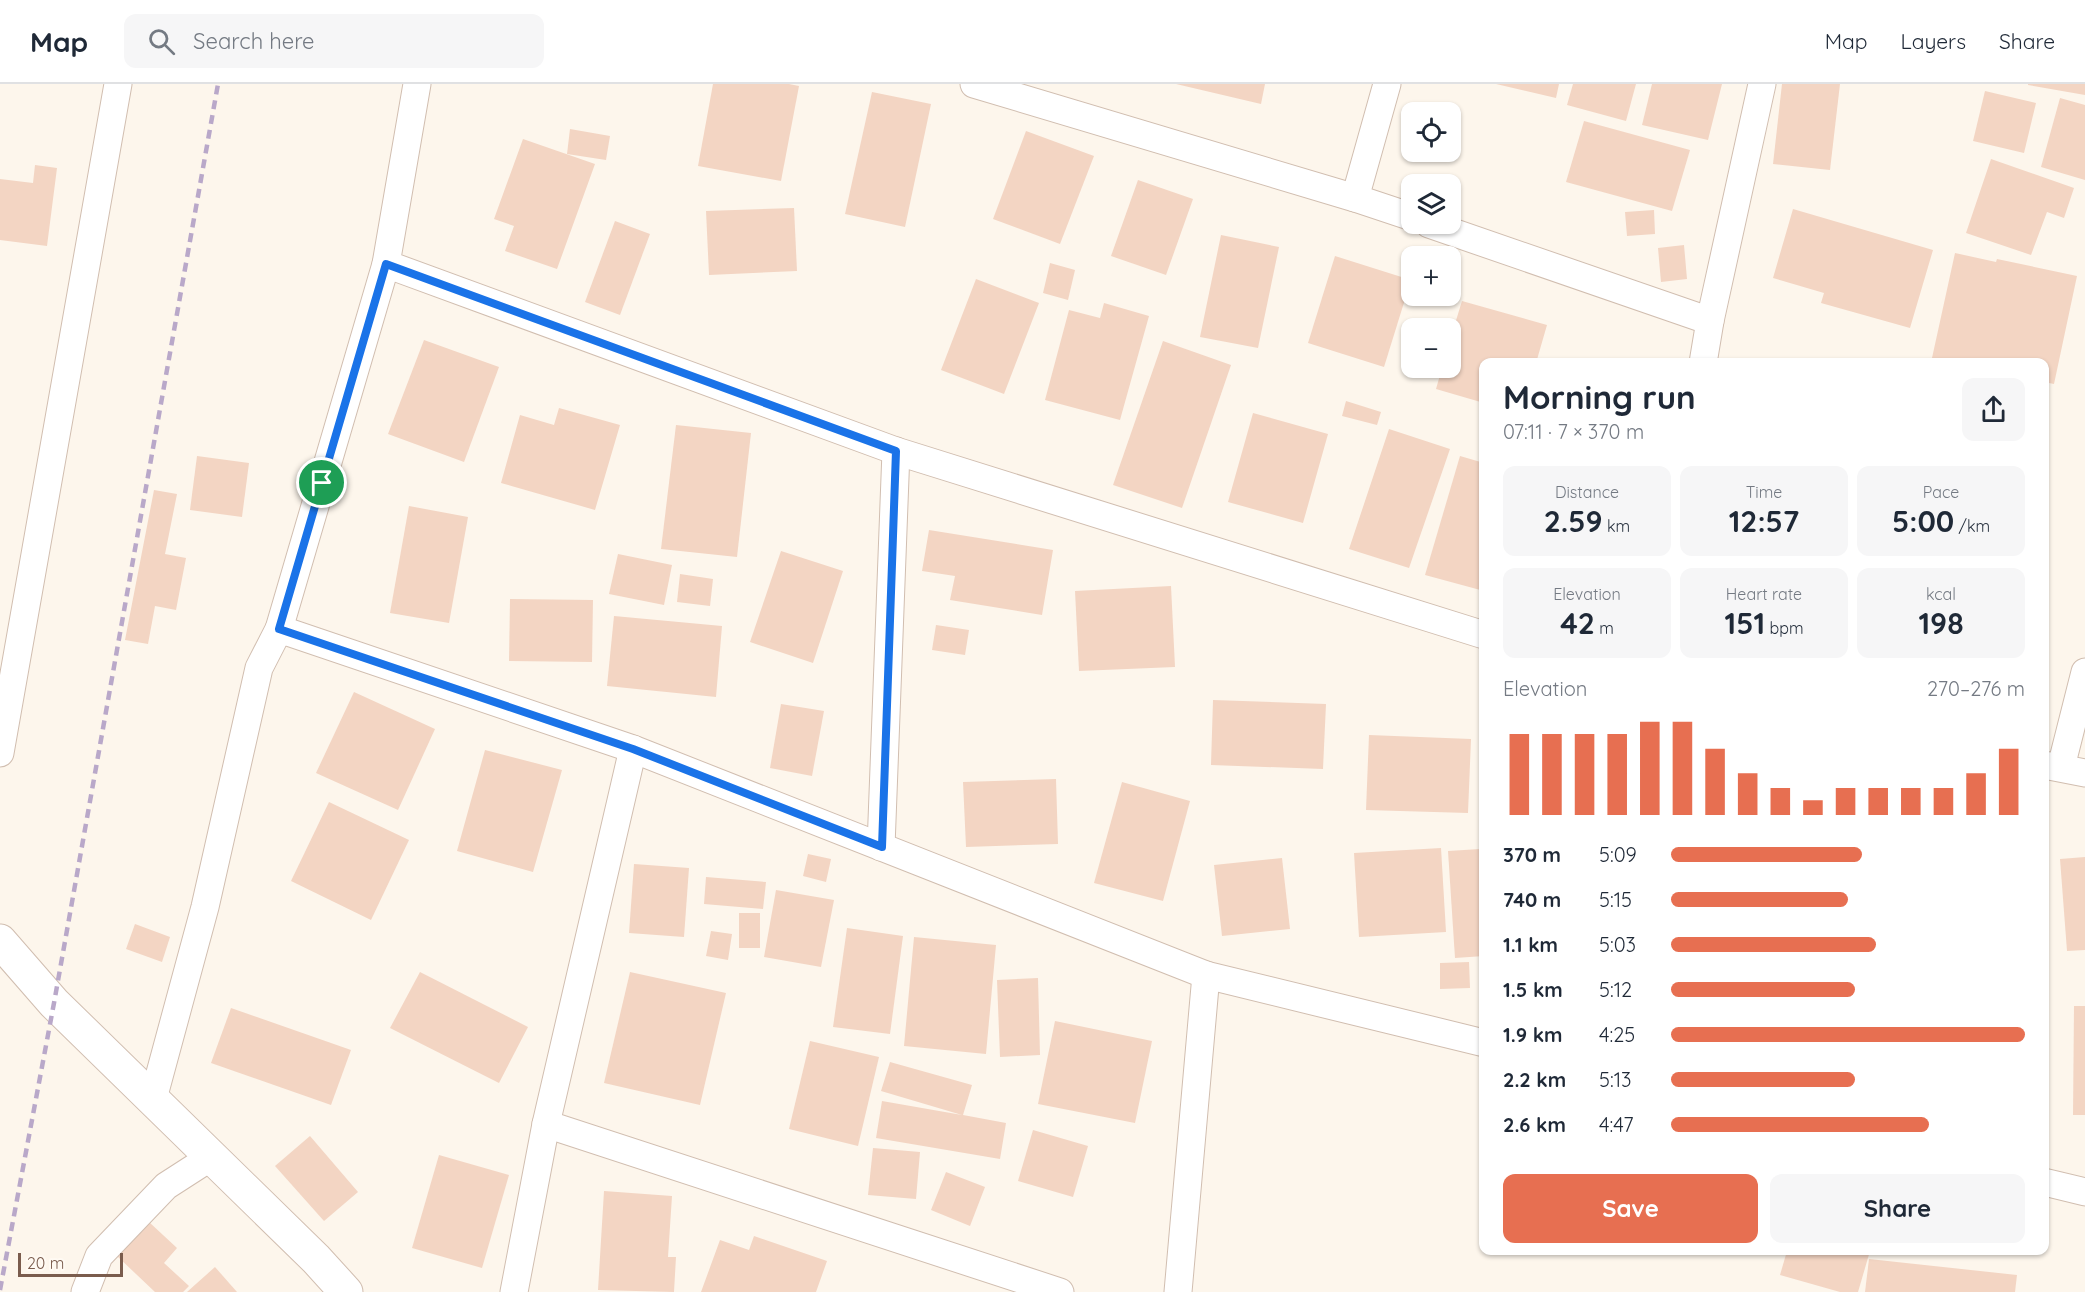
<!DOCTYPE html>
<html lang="en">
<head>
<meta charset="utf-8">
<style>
	:root { --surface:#fff; --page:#f6f6f7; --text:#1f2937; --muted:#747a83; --line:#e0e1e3; --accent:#e76f51 }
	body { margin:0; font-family:Quicksand,sans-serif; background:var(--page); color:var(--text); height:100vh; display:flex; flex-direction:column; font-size:22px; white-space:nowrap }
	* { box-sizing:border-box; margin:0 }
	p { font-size:20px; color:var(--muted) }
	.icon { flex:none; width:33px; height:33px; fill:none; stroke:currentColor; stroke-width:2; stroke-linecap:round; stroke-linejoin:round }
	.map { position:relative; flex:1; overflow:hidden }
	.side { position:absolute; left:1479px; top:274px; width:570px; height:897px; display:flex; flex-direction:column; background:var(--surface); border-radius:12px; box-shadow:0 2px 4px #0004 }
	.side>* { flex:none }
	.buttons { position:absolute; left:1401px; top:18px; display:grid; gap:12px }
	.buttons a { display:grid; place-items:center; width:60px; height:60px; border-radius:12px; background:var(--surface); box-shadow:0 2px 4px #0004; font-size:30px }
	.scale { position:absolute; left:18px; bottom:15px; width:105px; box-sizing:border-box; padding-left:6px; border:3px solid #7a5c4d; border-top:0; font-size:16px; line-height:21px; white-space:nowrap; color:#7a5c4d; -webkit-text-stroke:4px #fffaf3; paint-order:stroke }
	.pin { position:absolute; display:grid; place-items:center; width:51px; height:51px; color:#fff; margin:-26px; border:3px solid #fff; border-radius:50%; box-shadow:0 2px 6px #0007 }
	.round { display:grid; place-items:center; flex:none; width:63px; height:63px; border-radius:12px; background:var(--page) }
	.head { display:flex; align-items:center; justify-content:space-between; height:102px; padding:0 24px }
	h1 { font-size:33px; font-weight:700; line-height:45px }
	.metrics { display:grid; grid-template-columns:repeat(3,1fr); gap:9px; height:102px; padding:6px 24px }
	.metrics div { display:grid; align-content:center; border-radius:12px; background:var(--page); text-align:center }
	.metrics b { font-size:30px; font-weight:700 }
	.metrics small { font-size:16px; font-weight:400 }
	.metrics p { font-size:16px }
	.chart { height:168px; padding:12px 24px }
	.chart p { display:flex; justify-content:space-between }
	.chart svg { width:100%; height:108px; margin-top:6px; stroke:var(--accent); stroke-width:6 }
	.cta { display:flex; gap:12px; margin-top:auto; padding:12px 24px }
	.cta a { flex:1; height:69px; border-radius:12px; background:var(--accent); color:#fff; font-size:24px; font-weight:700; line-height:69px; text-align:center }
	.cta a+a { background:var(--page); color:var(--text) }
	ul { padding:0 24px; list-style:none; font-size:20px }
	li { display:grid; grid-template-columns:96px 72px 1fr; align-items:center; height:45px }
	li i { height:15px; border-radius:8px; background:var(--accent) }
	header { display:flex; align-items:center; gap:36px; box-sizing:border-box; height:84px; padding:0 30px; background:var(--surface); border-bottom:2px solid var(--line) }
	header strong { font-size:28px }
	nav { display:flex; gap:33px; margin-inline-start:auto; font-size:21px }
	.search { width:420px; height:54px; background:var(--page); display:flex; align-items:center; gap:15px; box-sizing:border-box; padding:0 21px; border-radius:12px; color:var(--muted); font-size:22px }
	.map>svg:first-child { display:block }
	.building { fill:#f3d5c3 }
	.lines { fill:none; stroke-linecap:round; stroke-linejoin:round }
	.minor-casing { stroke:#d1beb0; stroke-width:29 }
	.tertiary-casing { stroke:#d1beb0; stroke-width:35 }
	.minor { stroke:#fff; stroke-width:27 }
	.tertiary { stroke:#fff; stroke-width:33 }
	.rail { stroke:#b9a8c9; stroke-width:4.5; stroke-dasharray:9 6; stroke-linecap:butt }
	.route-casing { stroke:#fff; stroke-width:12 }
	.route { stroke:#1a73e8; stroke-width:8 }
</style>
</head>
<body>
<header>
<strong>Map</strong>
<div class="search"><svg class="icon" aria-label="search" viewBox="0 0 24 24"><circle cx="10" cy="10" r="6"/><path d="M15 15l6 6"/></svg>Search here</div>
<nav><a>Map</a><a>Layers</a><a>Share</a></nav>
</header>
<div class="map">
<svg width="2085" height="1208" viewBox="0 0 2085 1208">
	<rect width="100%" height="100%" fill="#fdf6ec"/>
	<!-- building -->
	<g class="building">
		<polygon points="713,0 789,0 799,2 781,97 698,82"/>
		<polygon points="1176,0 1265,0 1261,20"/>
		<polygon points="1496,0 1559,0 1556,14"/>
		<polygon points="1573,0 1636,0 1626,37 1567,21"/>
		<polygon points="1652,0 1722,0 1708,56 1642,41"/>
		<polygon points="1782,0 1840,0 1830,86 1773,80"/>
		<polygon points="2028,0 2085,0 2085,11 2028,1"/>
		<polygon points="1985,7 2036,19 2024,69 1973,57"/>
		<polygon points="872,8 931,20 905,143 845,130"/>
		<polygon points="2060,14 2085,21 2085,96 2041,83"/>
		<polygon points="1584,37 1690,66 1672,127 1566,98"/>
		<polygon points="570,45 610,52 606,76 567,70"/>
		<polygon points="1026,47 1094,72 1060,160 993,135"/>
		<polygon points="523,55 595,80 557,185 505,167 514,142 494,135"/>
		<polygon points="1991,75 2074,104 2064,134 2047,128 2031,171 1966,149"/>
		<polygon points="35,81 57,84 47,162 0,156 0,95 33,99"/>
		<polygon points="1138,96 1193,115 1166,191 1111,172"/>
		<polygon points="794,124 797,187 709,191 706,127"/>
		<polygon points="1793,125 1933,166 1910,244 1821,219 1824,209 1773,194"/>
		<polygon points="1654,126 1655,150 1627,152 1625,128"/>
		<polygon points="615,137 650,150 620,231 585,218"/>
		<polygon points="1221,151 1279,163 1258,264 1200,253"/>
		<polygon points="1684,161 1687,195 1661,198 1658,164"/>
		<polygon points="1955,169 1996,178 1997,175 2077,192 2054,300 2044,298 2044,279 1956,279 1932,274"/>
		<polygon points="1335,172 1411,196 1384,283 1308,259"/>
		<polygon points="1050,179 1075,186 1068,216 1043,209"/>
		<polygon points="976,195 1039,219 1004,310 941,286"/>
		<polygon points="1462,217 1547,241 1536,279 1484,279 1484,319 1436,305 1442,284 1450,284 1450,256"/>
		<polygon points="1104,219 1149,232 1120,336 1045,316 1069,226 1100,234"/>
		<polygon points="424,256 499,283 464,378 388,350"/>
		<polygon points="1163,257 1231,281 1182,424 1113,401"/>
		<polygon points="1346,317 1381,328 1377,341 1342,332"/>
		<polygon points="559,324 620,341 595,426 501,399 520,331 554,341"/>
		<polygon points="1253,329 1328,350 1303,439 1228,418"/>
		<polygon points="676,341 751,349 737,473 661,465"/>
		<polygon points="1389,345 1450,365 1409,484 1349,465"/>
		<polygon points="197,372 249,379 242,433 190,426"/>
		<polygon points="1460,372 1484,379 1484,507 1425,491"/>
		<polygon points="154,406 177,410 165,470 186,474 176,526 155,522 148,560 125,556"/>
		<polygon points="409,422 468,433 449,539 390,529"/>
		<polygon points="929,446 1053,466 1042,531 950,516 955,492 922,487"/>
		<polygon points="781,467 843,487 813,579 750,558"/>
		<polygon points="618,470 672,481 664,521 609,510"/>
		<polygon points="680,490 713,495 710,522 677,518"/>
		<polygon points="1171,502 1175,583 1079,587 1075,507"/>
		<polygon points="510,515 593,516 592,578 509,577"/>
		<polygon points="614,532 722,542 716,613 607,602"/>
		<polygon points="936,541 969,546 965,571 932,566"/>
		<polygon points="354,608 435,645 398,726 316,689"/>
		<polygon points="1213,616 1326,620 1323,685 1211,681"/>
		<polygon points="781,620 824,627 812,692 770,684"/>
		<polygon points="1369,651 1471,655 1468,729 1366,726"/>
		<polygon points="485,666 562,686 533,788 457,767"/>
		<polygon points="1056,695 1058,760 966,763 963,698"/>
		<polygon points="1122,698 1190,717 1163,817 1094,799"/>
		<polygon points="329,718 409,756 371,836 291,797"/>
		<polygon points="1441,764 1446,848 1359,853 1354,769"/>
		<polygon points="1480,765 1484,815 1484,872 1455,874 1448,767"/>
		<polygon points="808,770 831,775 826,798 803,792"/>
		<polygon points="2085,773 2085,866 2067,867 2060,775"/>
		<polygon points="1282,774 1290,845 1222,852 1214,781"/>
		<polygon points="634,780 689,784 684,853 629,849"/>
		<polygon points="706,793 766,798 763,825 704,820"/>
		<polygon points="776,806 834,816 821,883 764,873"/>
		<rect x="739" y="829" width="21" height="35"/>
		<polygon points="135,840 170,853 162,878 126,865"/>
		<polygon points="847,844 903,852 890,950 833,943"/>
		<polygon points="711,847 732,850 728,876 706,872"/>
		<polygon points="914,853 996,861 986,970 904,962"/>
		<polygon points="1469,878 1470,904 1440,905 1440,879"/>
		<polygon points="420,888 528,943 499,999 390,944"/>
		<polygon points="630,888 726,909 700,1021 604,999"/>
		<polygon points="1038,894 1040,971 1000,973 997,896"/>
		<polygon points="2074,922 2085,922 2085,1031 2073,1031"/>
		<polygon points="231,924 351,966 331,1021 211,979"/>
		<polygon points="1055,937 1152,957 1135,1039 1038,1020"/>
		<polygon points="810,957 879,973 858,1062 789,1045"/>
		<polygon points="890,978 972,1001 963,1031 1006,1039 1000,1075 876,1054 882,1017 962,1031 881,1007"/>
		<polygon points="1033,1046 1088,1062 1073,1113 1018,1097"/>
		<polygon points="310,1052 358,1108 324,1137 275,1082"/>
		<polygon points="873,1064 920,1068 916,1115 868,1111"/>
		<polygon points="439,1071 509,1091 482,1184 412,1164"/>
		<polygon points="946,1088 985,1103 970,1142 931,1126"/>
		<polygon points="604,1107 672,1112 668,1173 676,1173 674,1208 598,1206"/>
		<polygon points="149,1138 177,1164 164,1179 189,1202 183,1208 155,1208 117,1172"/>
		<polygon points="754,1152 827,1177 816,1208 701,1208 720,1156 749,1166"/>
		<polygon points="1787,1167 1870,1167 1858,1208 1840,1208 1780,1191"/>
		<polygon points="1869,1175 2017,1191 2015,1208 1865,1208"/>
		<polygon points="215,1183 237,1208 187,1208"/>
	</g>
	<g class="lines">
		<!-- minor casing -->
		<g class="minor-casing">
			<g id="minor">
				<polyline points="417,0 386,180 896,367 1484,551"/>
				<polyline points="974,0 1355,114 1412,133"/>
				<polyline points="1355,114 1387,0"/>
				<polyline points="1429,140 1710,237"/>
				<polyline points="1703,279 1710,237 1762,0"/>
				<polyline points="279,545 386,180"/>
				<polyline points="0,669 118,0"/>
				<polyline points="2044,681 2085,689"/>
				<polyline points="2061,683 2085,588"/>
				<polyline points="881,763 896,367"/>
				<polyline points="153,1015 205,823 259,584 279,545 633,665 1206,891 1484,959"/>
				<polyline points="546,1040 1060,1208"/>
				<polyline points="2044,1098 2085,1108"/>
				<polyline points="85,1208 99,1172 166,1102 211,1073"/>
				<polyline points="514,1208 546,1040 633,665"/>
				<polyline points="1178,1208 1206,891"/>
			</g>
		</g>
		<!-- tertiary casing -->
		<g class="tertiary-casing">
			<polyline id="tertiary" points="0,857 54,919 316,1175 346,1208"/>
		</g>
		<!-- minor -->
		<use href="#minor" class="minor"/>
		<!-- tertiary -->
		<use href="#tertiary" class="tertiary"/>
		<!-- rail -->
		<polyline class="rail" points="0,1206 54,919 218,0"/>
	</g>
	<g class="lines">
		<!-- route casing -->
		<g class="route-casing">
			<polygon id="route" points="386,180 896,367 882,763 633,665 279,545"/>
		</g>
		<!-- route -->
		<use href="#route" class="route"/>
	</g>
</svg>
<div class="buttons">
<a><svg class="icon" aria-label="locate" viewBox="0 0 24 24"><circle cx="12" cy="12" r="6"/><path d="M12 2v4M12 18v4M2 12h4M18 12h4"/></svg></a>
<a><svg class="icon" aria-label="layers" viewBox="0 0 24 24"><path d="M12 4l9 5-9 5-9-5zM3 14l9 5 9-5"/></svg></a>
<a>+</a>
<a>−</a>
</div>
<div class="scale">20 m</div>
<div class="pin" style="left:322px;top:399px;background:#1e9e55"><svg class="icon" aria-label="arrive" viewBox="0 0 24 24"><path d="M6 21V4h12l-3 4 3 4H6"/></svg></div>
<section class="side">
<div class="head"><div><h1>Morning run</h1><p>07:11 · 7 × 370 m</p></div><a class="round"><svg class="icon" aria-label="share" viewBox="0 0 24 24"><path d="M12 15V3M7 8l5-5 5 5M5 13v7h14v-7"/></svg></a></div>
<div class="metrics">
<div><p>Distance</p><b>2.59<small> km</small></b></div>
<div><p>Time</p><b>12:57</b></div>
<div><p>Pace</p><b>5:00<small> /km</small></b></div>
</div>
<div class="metrics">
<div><p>Elevation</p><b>42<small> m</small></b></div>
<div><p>Heart rate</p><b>151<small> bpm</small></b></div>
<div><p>kcal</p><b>198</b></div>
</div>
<div class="chart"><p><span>Elevation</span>270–276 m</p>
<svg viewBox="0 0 160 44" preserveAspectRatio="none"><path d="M5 44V11M15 44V11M25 44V11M35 44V11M45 44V6M55 44V6M65 44V17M75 44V27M85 44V33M95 44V38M105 44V33M115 44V33M125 44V33M135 44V33M145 44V27M155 44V17"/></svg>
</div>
<ul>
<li><b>370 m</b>5:09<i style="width:54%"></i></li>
<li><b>740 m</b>5:15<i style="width:50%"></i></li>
<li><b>1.1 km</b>5:03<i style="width:58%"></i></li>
<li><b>1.5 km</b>5:12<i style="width:52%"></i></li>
<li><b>1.9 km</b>4:25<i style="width:100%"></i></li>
<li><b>2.2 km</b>5:13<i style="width:52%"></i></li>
<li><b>2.6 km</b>4:47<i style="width:73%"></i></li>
</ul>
<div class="cta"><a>Save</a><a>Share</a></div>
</section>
</div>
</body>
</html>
